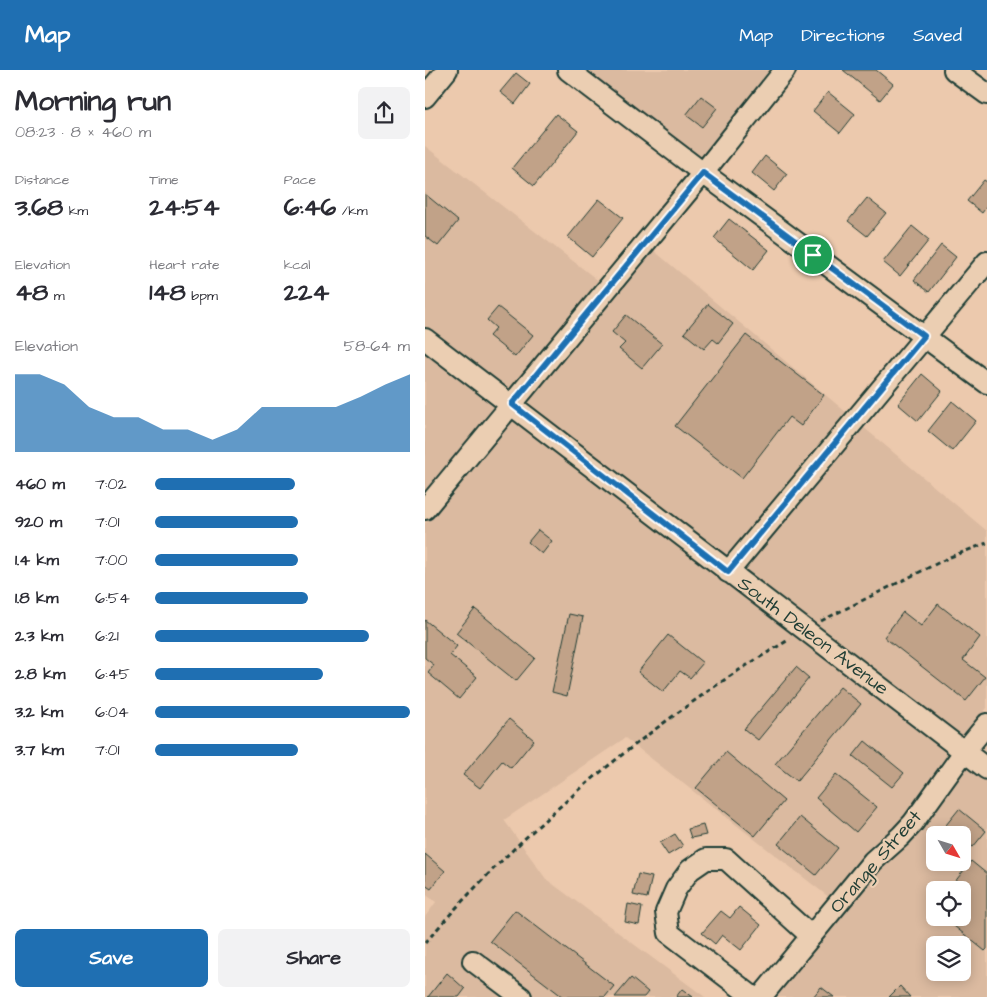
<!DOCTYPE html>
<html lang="en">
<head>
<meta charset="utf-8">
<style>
	:root { --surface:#fff; --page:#f2f2f3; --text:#2b2b33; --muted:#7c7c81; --accent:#1f6fb2 }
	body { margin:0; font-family:"Architects Daughter",sans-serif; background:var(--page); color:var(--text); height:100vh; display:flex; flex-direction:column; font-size:19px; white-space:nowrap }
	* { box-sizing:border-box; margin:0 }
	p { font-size:16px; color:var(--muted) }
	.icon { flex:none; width:28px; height:28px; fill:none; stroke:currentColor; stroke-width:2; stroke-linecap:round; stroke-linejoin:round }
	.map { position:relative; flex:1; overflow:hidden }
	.details { display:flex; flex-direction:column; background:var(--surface); width:425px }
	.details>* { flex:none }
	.needle { width:32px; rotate:129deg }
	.controls { position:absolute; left:501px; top:756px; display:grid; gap:10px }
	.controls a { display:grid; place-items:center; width:45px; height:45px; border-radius:8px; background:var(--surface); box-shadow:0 2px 12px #0003; font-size:25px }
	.pin { position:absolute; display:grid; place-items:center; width:42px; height:42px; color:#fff; margin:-21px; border:2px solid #fff; border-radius:50%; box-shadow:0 1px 5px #0007 }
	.round { display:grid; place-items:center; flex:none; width:52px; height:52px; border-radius:8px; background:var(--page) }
	.headline { display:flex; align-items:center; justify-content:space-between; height:85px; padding:0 15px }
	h1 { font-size:28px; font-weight:700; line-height:38px }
	.metrics { display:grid; grid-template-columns:repeat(3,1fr); gap:8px; height:85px; padding:5px 15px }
	.metrics div { display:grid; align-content:center }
	.metrics b { font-size:25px; font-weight:700 }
	.metrics small { font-size:14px; font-weight:400 }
	.metrics p { font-size:14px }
	.chart { height:140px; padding:10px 15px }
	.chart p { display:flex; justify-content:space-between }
	.chart svg { width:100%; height:90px; margin-top:5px; fill:var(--accent); opacity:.7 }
	.primary-button { display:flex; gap:10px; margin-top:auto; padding:10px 15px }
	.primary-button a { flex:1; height:58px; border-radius:8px; background:var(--accent); color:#fff; font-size:20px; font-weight:700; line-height:58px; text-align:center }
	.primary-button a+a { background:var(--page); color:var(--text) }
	ul { padding:0 15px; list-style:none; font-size:16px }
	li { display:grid; grid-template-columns:80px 60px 1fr; align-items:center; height:38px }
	li i { height:12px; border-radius:6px; background:var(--accent) }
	header { display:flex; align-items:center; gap:30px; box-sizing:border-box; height:70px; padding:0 25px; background:var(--accent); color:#fff }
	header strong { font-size:24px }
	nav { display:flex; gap:28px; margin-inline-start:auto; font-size:18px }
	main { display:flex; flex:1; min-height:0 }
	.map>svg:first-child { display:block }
	.built { fill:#dbbaa0; fill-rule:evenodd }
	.building { fill:#c1a288; stroke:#1f3d34 }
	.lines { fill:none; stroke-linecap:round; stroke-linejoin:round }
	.minor-casing { stroke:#1f3d34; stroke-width:24 }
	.path { stroke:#1f3d34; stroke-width:3; stroke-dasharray:5 4; stroke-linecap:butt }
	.minor { stroke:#ebceb2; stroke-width:20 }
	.route-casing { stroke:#fff; stroke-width:10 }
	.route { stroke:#1f6fb2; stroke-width:6 }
	.labels { text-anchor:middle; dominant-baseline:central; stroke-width:4.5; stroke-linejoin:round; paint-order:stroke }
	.street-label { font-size:19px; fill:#1f3d34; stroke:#ebceb2 }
</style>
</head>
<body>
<header>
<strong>Map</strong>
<nav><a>Map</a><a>Directions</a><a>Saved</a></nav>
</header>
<main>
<section class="details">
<div class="headline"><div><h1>Morning run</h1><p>08:23 · 8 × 460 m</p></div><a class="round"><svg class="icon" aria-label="share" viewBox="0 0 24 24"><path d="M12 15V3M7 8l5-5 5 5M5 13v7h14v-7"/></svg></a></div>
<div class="metrics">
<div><p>Distance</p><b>3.68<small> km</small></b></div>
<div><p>Time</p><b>24:54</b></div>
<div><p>Pace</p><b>6:46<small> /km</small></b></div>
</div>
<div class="metrics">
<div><p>Elevation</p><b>48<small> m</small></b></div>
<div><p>Heart rate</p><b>148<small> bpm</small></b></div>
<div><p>kcal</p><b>224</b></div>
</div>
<div class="chart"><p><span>Elevation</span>58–64 m</p>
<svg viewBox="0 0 160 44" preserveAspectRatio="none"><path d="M0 44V6L10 6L20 11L30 22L40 27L50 27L60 33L70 33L80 38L90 33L100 22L110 22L120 22L130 22L140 17L150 11L160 6V44z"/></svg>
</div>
<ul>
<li><b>460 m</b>7:02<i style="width:55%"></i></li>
<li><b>920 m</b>7:01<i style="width:56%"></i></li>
<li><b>1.4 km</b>7:00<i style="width:56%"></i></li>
<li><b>1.8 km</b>6:54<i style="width:60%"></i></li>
<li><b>2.3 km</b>6:21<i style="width:84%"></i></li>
<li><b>2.8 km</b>6:45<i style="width:66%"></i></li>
<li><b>3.2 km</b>6:04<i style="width:100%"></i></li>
<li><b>3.7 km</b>7:01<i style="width:56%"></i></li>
</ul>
<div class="primary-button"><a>Save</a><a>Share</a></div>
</section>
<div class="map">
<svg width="562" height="927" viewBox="0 0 562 927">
	<rect width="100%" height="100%" fill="#ecc9ad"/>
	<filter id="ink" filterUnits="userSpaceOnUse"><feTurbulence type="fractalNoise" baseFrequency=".02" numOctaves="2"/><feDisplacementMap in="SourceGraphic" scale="10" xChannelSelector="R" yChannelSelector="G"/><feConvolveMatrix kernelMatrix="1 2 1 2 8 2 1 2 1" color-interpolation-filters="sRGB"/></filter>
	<g filter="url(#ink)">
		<!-- built -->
		<g class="built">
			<polygon points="157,0 348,0 275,91"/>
			<polygon points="0,76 175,212 84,322 0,258"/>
			<polygon points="227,179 422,343 301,490 100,334"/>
			<polygon points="0,279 73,335 0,424"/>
			<polygon points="89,347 526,682 480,747 405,828 200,668 79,750 121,809 280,927 110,927 46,878 36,892 82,927 0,927 0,847 11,832 0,824 0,454"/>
			<polygon points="437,356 562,461 562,638 536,669 316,501"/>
			<path d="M541,694L562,710V927H349ZM510,765H538V792H510ZM510,820H538V848H510ZM510,875H538V902H510Z"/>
		</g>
		<!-- building -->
		<g class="building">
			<polygon points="418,0 451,0 468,14 455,30"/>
			<polygon points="91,3 105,14 90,34 75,22"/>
			<polygon points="403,22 430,44 415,63 388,41"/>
			<polygon points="276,26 292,38 277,57 261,45"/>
			<polygon points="131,44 153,61 109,116 87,98"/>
			<polygon points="340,86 362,104 349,121 327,103"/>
			<polygon points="559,110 562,112 562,136 557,143 542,131"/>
			<polygon points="0,124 33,151 13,176 0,166"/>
			<polygon points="442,128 461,143 442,166 423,151"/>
			<polygon points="174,129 198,148 167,187 143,167"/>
			<polygon points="304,149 344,180 328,200 289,168"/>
			<polygon points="487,156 504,170 475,206 458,192"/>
			<polygon points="516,175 531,187 504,222 489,210"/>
			<polygon points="283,234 308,254 293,273 288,269 279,279 259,263"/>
			<polygon points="73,237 108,265 90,287 64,266 71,258 62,250"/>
			<polygon points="201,245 237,274 217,298 194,279 200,273 187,262"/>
			<polygon points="321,265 399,325 376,356 364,347 317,408 250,356"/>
			<polygon points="497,304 517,321 493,351 473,334"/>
			<polygon points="527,331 551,351 527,381 503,361"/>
			<polygon points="113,460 127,471 117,484 103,472"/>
			<polygon points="513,534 555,567 538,590 560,607 541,631 459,567 478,542 496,556"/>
			<polygon points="50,539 110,588 91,611 31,563"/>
			<polygon points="144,544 158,547 142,626 127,622"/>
			<polygon points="0,550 32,576 25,585 52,607 34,629 3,603 9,595 0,588"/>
			<polygon points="243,565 278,593 265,608 255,601 238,622 213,602"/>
			<polygon points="371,597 384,608 333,670 319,659"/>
			<polygon points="415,617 436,634 372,711 350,694"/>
			<polygon points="84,649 109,670 86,698 77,691 55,718 38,705"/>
			<polygon points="440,671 479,703 467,717 428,686"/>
			<polygon points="301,682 359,731 330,766 271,718"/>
			<polygon points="411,704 452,737 431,762 391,728"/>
			<polygon points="534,739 561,761 548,777 538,769 538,765 533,765 521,755"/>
			<polygon points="375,747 413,778 391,805 353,774"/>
			<polygon points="278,755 281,765 266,768 263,759"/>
			<polygon points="250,764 258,776 243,785 235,773"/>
			<polygon points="0,784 20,801 6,819 0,815"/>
			<polygon points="546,791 562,804 562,879 560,881 524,852 527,848 538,848 538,834 544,826 529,813"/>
			<polygon points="213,804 227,807 222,828 208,825"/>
			<polygon points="203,834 217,837 214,855 200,852"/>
			<polygon points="314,837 336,855 316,880 297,865 290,874 277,863 296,841 305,848"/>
			<polygon points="90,840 189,916 180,927 138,927 65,871"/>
			<polygon points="22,903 40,919 34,927 3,927"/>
			<polygon points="206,908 223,922 219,927 190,927"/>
			<polygon points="475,916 485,927 464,927"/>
			<polygon points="396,917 409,927 388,927"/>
			<polygon points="257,919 268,927 251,927"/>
		</g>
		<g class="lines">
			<!-- minor casing -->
			<g class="minor-casing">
				<g id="minor">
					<polyline points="143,0 278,103 562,313"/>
					<polyline points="529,0 562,24"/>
					<polyline points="0,27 22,0"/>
					<polyline points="0,269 562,699"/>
					<polyline points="0,439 278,103 360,0"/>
					<polyline points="303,502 562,192"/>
					<polyline points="48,891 96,927"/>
					<polyline points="328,927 244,863 241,842 251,819 265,800 281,789 301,789 386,866"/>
					<polyline points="336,927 448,791 476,766 488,753 539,682 562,654"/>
				</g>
			</g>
			<!-- path -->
			<g class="path">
				<polyline points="396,551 525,487 562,473"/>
				<path d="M0,873C82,777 178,694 282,622C308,603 337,586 365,569"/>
			</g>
			<!-- minor -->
			<use href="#minor" class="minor"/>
		</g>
	</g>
	<g class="lines" filter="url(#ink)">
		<!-- route casing -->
		<g class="route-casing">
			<polygon id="route" points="278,103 499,266 303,502 87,334"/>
		</g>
		<!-- route -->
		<use href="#route" class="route"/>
	</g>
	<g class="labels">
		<!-- street labels -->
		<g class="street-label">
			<text transform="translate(388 566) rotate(37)">South Deleon Avenue</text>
			<text transform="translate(451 792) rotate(-49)">Orange Street</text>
		</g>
	</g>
</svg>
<div class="controls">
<a><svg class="needle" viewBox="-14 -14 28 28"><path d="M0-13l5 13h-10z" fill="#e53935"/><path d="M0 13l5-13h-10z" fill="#7c7c81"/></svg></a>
<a><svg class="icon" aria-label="locate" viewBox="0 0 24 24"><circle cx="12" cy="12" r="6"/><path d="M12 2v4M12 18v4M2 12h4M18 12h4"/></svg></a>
<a><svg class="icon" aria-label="layers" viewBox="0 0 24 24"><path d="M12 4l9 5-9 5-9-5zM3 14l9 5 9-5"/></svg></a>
</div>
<div class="pin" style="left:388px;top:185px;background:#1e9e55"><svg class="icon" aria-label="arrive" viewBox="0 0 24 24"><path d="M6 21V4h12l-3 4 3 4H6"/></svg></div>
</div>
</main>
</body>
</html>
